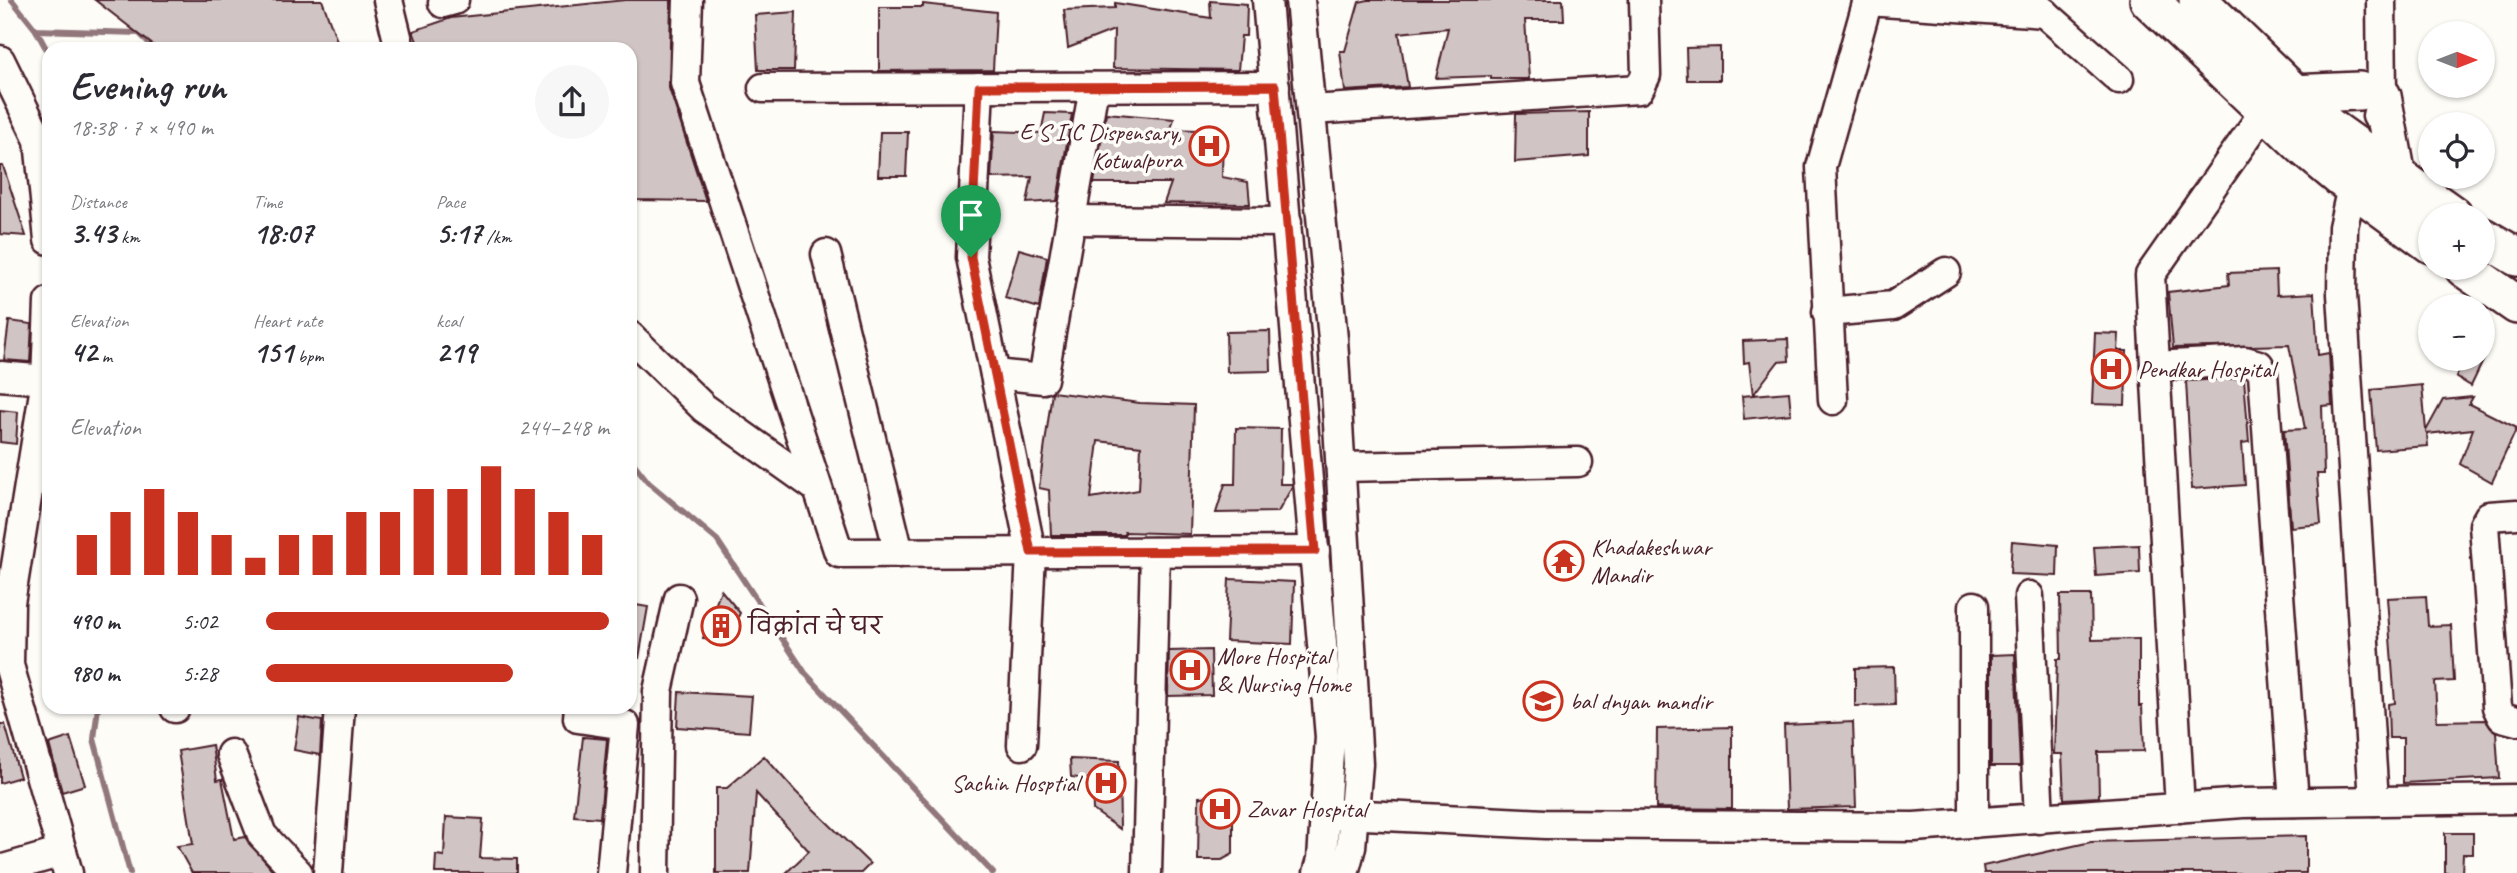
<!DOCTYPE html>
<html lang="en">
<head>
<meta charset="utf-8">
<style>
	:root { --surface:#fff; --page:#f7f7f7; --text:#2b2b33; --muted:#7c7c81; --accent:#c8321e }
	body { margin:0; font-family:Caveat,"Playpen Sans Deva",sans-serif; background:var(--page); color:var(--text); height:100vh; display:flex; flex-direction:column; font-size:26px; white-space:nowrap }
	* { box-sizing:border-box; margin:0 }
	p { font-size:23px; color:var(--muted) }
	.icon { flex:none; width:38px; height:38px; fill:none; stroke:currentColor; stroke-width:2; stroke-linecap:round; stroke-linejoin:round }
	.map { position:relative; flex:1; overflow:hidden }
	.drawer { position:absolute; left:42px; top:42px; width:595px; height:672px; display:flex; flex-direction:column; background:var(--surface); border-radius:21px; box-shadow:0 2px 5px #0004 }
	.drawer>* { flex:none }
	.needle { width:46px; rotate:90deg }
	.tools { position:absolute; left:2418px; top:21px; display:grid; gap:14px }
	.tools a { display:grid; place-items:center; width:77px; height:77px; border-radius:50%; background:var(--surface); box-shadow:0 2px 5px #0004; font-size:35px }
	.pin { position:absolute; display:grid; place-items:center; width:60px; height:60px; color:#fff; margin:-72px -30px; border-radius:50% 50% 50% 0; rotate:-45deg; box-shadow:0 0 7px #0007 }
	.pin .icon { rotate:45deg }
	.round { display:grid; place-items:center; flex:none; width:74px; height:74px; border-radius:37px; background:var(--page) }
	.head { display:flex; align-items:center; justify-content:space-between; height:119px; padding:0 28px }
	h1 { font-size:38px; font-weight:800; line-height:52px }
	.figures { display:grid; grid-template-columns:repeat(3,1fr); gap:10px; height:119px; padding:7px 28px }
	.figures div { display:grid; align-content:center }
	.figures b { font-size:30px; font-weight:800 }
	.figures small { font-size:19px; font-weight:400 }
	.figures p { font-size:19px }
	.chart { height:196px; padding:14px 28px }
	.chart p { display:flex; justify-content:space-between }
	.chart svg { width:100%; height:126px; margin-top:7px; stroke:var(--accent); stroke-width:6 }
	ul { padding:0 28px; list-style:none; font-size:23px }
	li { display:grid; grid-template-columns:112px 84px 1fr; align-items:center; height:52px }
	li i { height:18px; border-radius:9px; background:var(--accent) }
	.map>svg:first-child { display:block }
	.lines { fill:none; stroke-linecap:round; stroke-linejoin:round }
	.stream { stroke:#91777b; stroke-width:6 }
	.building { fill:#d0c5c4; stroke:#4a1f2b; stroke-width:2; fill-rule:evenodd }
	.minor-casing { stroke:#4a1f2b; stroke-width:33 }
	.major-casing { stroke:#4a1f2b; stroke-width:42 }
	.minor { stroke:#fdfcf7; stroke-width:28 }
	.major { stroke:#fdfcf7; stroke-width:37 }
	.route-casing { stroke:#fff; stroke-width:14 }
	.route { stroke:#c8321e; stroke-width:9 }
	.labels { text-anchor:middle; dominant-baseline:central; stroke-width:7; stroke-linejoin:round; paint-order:stroke }
	.poi-label { font-size:24px; fill:#4a1f2b; stroke:#fdfcf7; text-anchor:start }
</style>
</head>
<body>
<div class="map">
<svg width="2517" height="873" viewBox="0 0 2517 873">
	<rect width="100%" height="100%" fill="#fdfcf7"/>
	<filter id="ink" filterUnits="userSpaceOnUse"><feTurbulence type="fractalNoise" baseFrequency=".0143" numOctaves="2"/><feDisplacementMap in="SourceGraphic" scale="14" xChannelSelector="R" yChannelSelector="G"/><feConvolveMatrix kernelMatrix="1 2 1 2 8 2 1 2 1" color-interpolation-filters="sRGB"/></filter>
	<g filter="url(#ink)">
		<g class="lines">
			<!-- stream -->
			<g class="stream">
				<polyline points="12,0 36,30 139,33 155,49"/>
				<polyline points="36,30 49,54"/>
				<polyline points="630,459 649,483 717,540 805,673 993,873"/>
				<polyline points="98,707 94,739 130,873"/>
			</g>
		</g>
		<!-- building -->
		<g class="building">
			<polygon points="95,0 322,0 340,49 158,49"/>
			<polygon points="625,0 671,0 669,88 706,201 630,200 630,49 420,49 413,31 451,18"/>
			<polygon points="1368,0 1563,0 1564,20 1525,20 1529,79 1491,79 1491,76 1436,78 1448,28 1399,33 1408,87 1345,91 1340,51 1345,51 1359,2"/>
			<polygon points="1210,1 1247,4 1246,36 1241,36 1238,70 1113,68 1114,30 1068,48 1064,10 1115,8 1115,3 1211,18"/>
			<polygon points="923,4 996,12 993,70 879,71 879,7 923,7"/>
			<polygon points="796,12 794,70 758,70 755,15"/>
			<polygon points="1720,47 1720,80 1687,80 1686,48"/>
			<polygon points="1589,112 1589,156 1515,162 1516,114"/>
			<polygon points="1045,113 1072,114 1057,201 1027,203 1032,177 991,178 994,131 1041,133"/>
			<polygon points="1106,113 1174,119 1171,129 1223,131 1222,177 1248,182 1250,204 1164,203 1171,183 1094,183"/>
			<polygon points="880,132 908,132 906,176 878,176"/>
			<polygon points="0,166 3,166 26,236 0,234"/>
			<polygon points="1019,249 1047,257 1039,308 1005,298"/>
			<polygon points="2276,271 2277,295 2314,293 2318,355 2329,353 2332,405 2322,406 2324,474 2317,474 2321,524 2291,527 2284,430 2305,429 2289,345 2173,348 2168,292 2229,285 2228,273"/>
			<polygon points="9,321 32,324 30,362 4,360"/>
			<polygon points="1270,331 1271,371 1227,372 1226,332"/>
			<polygon points="2095,333 2119,334 2118,351 2127,351 2125,405 2092,404"/>
			<polygon points="1788,339 1789,361 1778,362 1753,395 1749,362 1744,363 1743,341"/>
			<polygon points="2465,359 2484,359 2471,386 2456,377"/>
			<polygon points="2244,378 2249,442 2242,443 2245,485 2192,489 2186,381"/>
			<polygon points="2422,385 2426,431 2443,400 2473,397 2469,404 2517,428 2492,482 2460,464 2473,429 2427,434 2428,446 2376,450 2371,390"/>
			<path d="M1052,392L1140,403L1194,405L1190,534L1125,532V535H1051L1049,490L1039,488ZM1098,441L1141,446L1139,490L1091,498Z"/>
			<polygon points="1789,392 1791,414 1744,419 1742,396"/>
			<polygon points="0,410 18,412 16,444 0,442"/>
			<polygon points="1236,428 1281,429 1280,484 1292,484 1292,487 1278,512 1216,513 1225,484 1235,484"/>
			<polygon points="2012,541 2058,545 2057,576 2010,574"/>
			<polygon points="2139,545 2140,573 2096,576 2094,547"/>
			<polygon points="1229,579 1294,582 1292,644 1226,641"/>
			<polygon points="721,590 740,613 726,643 703,638"/>
			<polygon points="2060,595 2091,595 2092,640 2139,639 2139,706 2142,706 2144,751 2098,752 2099,797 2064,799 2062,754 2054,754 2057,659 2061,659"/>
			<polygon points="2426,596 2428,626 2451,625 2454,681 2435,682 2437,721 2485,720 2496,732 2499,778 2403,783 2403,738 2389,738 2388,704 2395,703 2387,598"/>
			<polygon points="630,604 648,607 639,658 630,658"/>
			<polygon points="1211,650 1212,695 1168,696 1169,651"/>
			<polygon points="2015,654 2020,766 1991,766 1991,655"/>
			<polygon points="1894,667 1895,705 1855,706 1855,668"/>
			<polygon points="679,692 752,696 749,732 677,727"/>
			<polygon points="299,717 322,721 320,755 294,750"/>
			<polygon points="1853,722 1856,807 1787,809 1784,725"/>
			<polygon points="0,724 5,724 20,777 0,783"/>
			<polygon points="1732,727 1732,809 1656,808 1657,729"/>
			<polygon points="70,737 85,785 62,792 49,744"/>
			<polygon points="583,737 607,739 600,818 574,816"/>
			<polygon points="212,745 217,780 222,779 234,839 245,837 275,873 192,873 177,846 193,844 178,751"/>
			<polygon points="764,756 796,792 870,864 861,873 786,873 809,851 756,793 750,873 716,873 716,788 727,788"/>
			<polygon points="1070,759 1119,761 1120,829 1093,810 1092,780 1071,777"/>
			<polygon points="1229,796 1229,814 1233,814 1233,854 1222,860 1198,860 1199,797"/>
			<polygon points="446,817 483,819 480,858 517,859 517,873 435,873 436,855 444,856"/>
			<polygon points="2445,833 2473,833 2473,854 2463,854 2462,873 2445,873"/>
			<polygon points="2306,836 2306,873 1984,873 1983,866 2091,842"/>
		</g>
		<g class="lines">
			<!-- minor casing -->
			<g class="minor-casing">
				<g id="minor">
					<polyline points="388,0 400,49"/>
					<polyline points="688,0 685,83 839,553 1315,551"/>
					<polyline points="1267,0 1330,737 1322,859 1318,873"/>
					<polyline points="1300,0 1333,339 1358,764 1351,847 1344,873"/>
					<polyline points="1867,1 2045,13"/>
					<polyline points="2032,2 2119,79"/>
					<polyline points="443,3 454,0"/>
					<polyline points="0,60 39,140 49,240"/>
					<polyline points="979,87 971,257 1031,552 1022,745"/>
					<polyline points="763,88 1275,86"/>
					<polyline points="1311,110 1639,89 1646,75 1644,0"/>
					<polyline points="2377,116 2382,96 2381,0"/>
					<polyline points="2352,187 2343,227 2342,294 2374,801"/>
					<polyline points="1071,220 1287,222"/>
					<polyline points="826,254 899,553"/>
					<polyline points="49,302 46,380 10,603 9,665 68,873"/>
					<polyline points="1827,312 1893,306 1946,272"/>
					<polyline points="630,336 704,408 817,488"/>
					<polyline points="2155,366 2245,361 2259,365 2263,373 2294,802"/>
					<polyline points="995,374 1043,379 1094,87"/>
					<polyline points="0,376 46,380"/>
					<polyline points="1833,400 1821,167 1868,0"/>
					<polyline points="1341,467 1578,462"/>
					<polyline points="2517,514 2489,516 2484,525 2497,707 2502,717 2517,721"/>
					<polyline points="2029,596 2039,819"/>
					<polyline points="1974,606 1974,823"/>
					<polyline points="175,707 175,708"/>
					<polyline points="579,707 578,718 625,725 611,873"/>
					<polyline points="231,754 262,835 298,873"/>
					<polyline points="2180,808 2150,275 2276,95"/>
					<polyline points="1325,813 1545,824 1914,827 2243,803 2517,799"/>
					<polyline points="0,870 62,852"/>
					<polyline points="328,873 340,707"/>
					<polyline points="655,873 658,691 679,598"/>
					<polyline points="1147,873 1155,552"/>
				</g>
			</g>
			<!-- major casing -->
			<g class="major-casing">
				<g id="major">
					<polyline points="2149,0 2305,148 2341,178 2431,244"/>
					<polyline points="2198,0 2328,126 2453,215"/>
					<polyline points="2292,94 2359,91"/>
					<polyline points="2382,96 2397,176"/>
					<polyline points="2483,237 2517,257"/>
					<polyline points="2464,268 2517,305"/>
				</g>
			</g>
			<!-- minor -->
			<use href="#minor" class="minor"/>
			<!-- major -->
			<use href="#major" class="major"/>
		</g>
	</g>
	<g class="lines" filter="url(#ink)">
		<!-- route casing -->
		<g class="route-casing">
			<polygon id="route" points="1275,86 1315,551 1031,552 971,257 979,87"/>
		</g>
		<!-- route -->
		<use href="#route" class="route"/>
	</g>
	<!-- icons -->
	<defs>
		<g id="hospital-ring" transform="scale(2.0125)"><circle r="9.5" fill="#fdfcf7" stroke="#c8321e" stroke-width="1.5"/><path d="M-5-5h3v3.5h4V-5h3V5h-3V1.5h-4V5h-3Z" fill="#c8321e"/></g>
		<g id="temple-ring" transform="scale(2.0125)"><circle r="9.5" fill="#fdfcf7" stroke="#c8321e" stroke-width="1.5"/><path d="M0-6L5-2H3V0L6.5 2.5H4V6H1.5V3h-3V6H-4V2.5H-6.5L-3 0V-2H-5Z" fill="#c8321e"/></g>
		<g id="building-ring" transform="scale(2.0125)"><circle r="9.5" fill="#fdfcf7" stroke="#c8321e" stroke-width="1.5"/><path d="M-4-6H4V6H1V3H-1V6H-4ZM-2.5-4.3h1.7v1.8h-1.7ZM.8-4.3h1.7v1.8H.8ZM-2.5-1h1.7V.8h-1.7ZM.8-1h1.7V.8H.8Z" fill="#c8321e"/></g>
		<g id="school-ring" transform="scale(2.0125)"><circle r="9.5" fill="#fdfcf7" stroke="#c8321e" stroke-width="1.5"/><path d="M0-5L7-2L0 1L-7-2ZM-4 1L0 2.5L4 1V4Q0 6-4 4Z" fill="#c8321e"/></g>
	</defs>
	<g fill-rule="evenodd">
		<use href="#hospital-ring" x="1209" y="146"/>
		<use href="#hospital-ring" x="2111" y="369"/>
		<use href="#temple-ring" x="1564" y="561"/>
		<use href="#building-ring" x="721" y="626"/>
		<use href="#hospital-ring" x="1190" y="670"/>
		<use href="#school-ring" x="1543" y="701"/>
		<use href="#hospital-ring" x="1106" y="783"/>
		<use href="#hospital-ring" x="1220" y="809"/>
	</g>
	<g class="labels">
		<!-- poi labels -->
		<g class="poi-label">
			<text x="1182" y="132" text-anchor="end">E S I C Dispensary,<tspan x="1182" dy="28">Kotwalpura</tspan></text>
			<text x="2138" y="369">Pendkar Hospital</text>
			<text x="1591" y="547">Khadakeshwar<tspan x="1591" dy="28">Mandir</tspan></text>
			<text x="748" y="626">विक्रांत चे घर</text>
			<text x="1217" y="656">More Hospital<tspan x="1217" dy="28">&amp; Nursing Home</tspan></text>
			<text x="1570" y="701">bal dnyan mandir</text>
			<text x="1079" y="783" text-anchor="end">Sachin Hosptial</text>
			<text x="1247" y="809">Zavar Hospital</text>
		</g>
	</g>
</svg>
<div class="tools">
<a><svg class="needle" viewBox="-14 -14 28 28"><path d="M0-13l5 13h-10z" fill="#e53935"/><path d="M0 13l5-13h-10z" fill="#7c7c81"/></svg></a>
<a><svg class="icon" aria-label="locate" viewBox="0 0 24 24"><circle cx="12" cy="12" r="6"/><path d="M12 2v4M12 18v4M2 12h4M18 12h4"/></svg></a>
<a>+</a>
<a>−</a>
</div>
<div class="pin" style="left:971px;top:257px;background:#1e9e55"><svg class="icon" aria-label="arrive" viewBox="0 0 24 24"><path d="M6 21V4h12l-3 4 3 4H6"/></svg></div>
<section class="drawer">
<div class="head"><div><h1>Evening run</h1><p>18:38 · 7 × 490 m</p></div><a class="round"><svg class="icon" aria-label="share" viewBox="0 0 24 24"><path d="M12 15V3M7 8l5-5 5 5M5 13v7h14v-7"/></svg></a></div>
<div class="figures">
<div><p>Distance</p><b>3.43<small> km</small></b></div>
<div><p>Time</p><b>18:07</b></div>
<div><p>Pace</p><b>5:17<small> /km</small></b></div>
</div>
<div class="figures">
<div><p>Elevation</p><b>42<small> m</small></b></div>
<div><p>Heart rate</p><b>151<small> bpm</small></b></div>
<div><p>kcal</p><b>219</b></div>
</div>
<div class="chart"><p><span>Elevation</span>244–248 m</p>
<svg viewBox="0 0 160 44" preserveAspectRatio="none"><path d="M5 44V30M15 44V22M25 44V14M35 44V22M45 44V30M55 44V38M65 44V30M75 44V30M85 44V22M95 44V22M105 44V14M115 44V14M125 44V6M135 44V14M145 44V22M155 44V30"/></svg>
</div>
<ul>
<li><b>490 m</b>5:02<i style="width:100%"></i></li>
<li><b>980 m</b>5:28<i style="width:72%"></i></li>
</ul>
</section>
</div>
</body>
</html>
